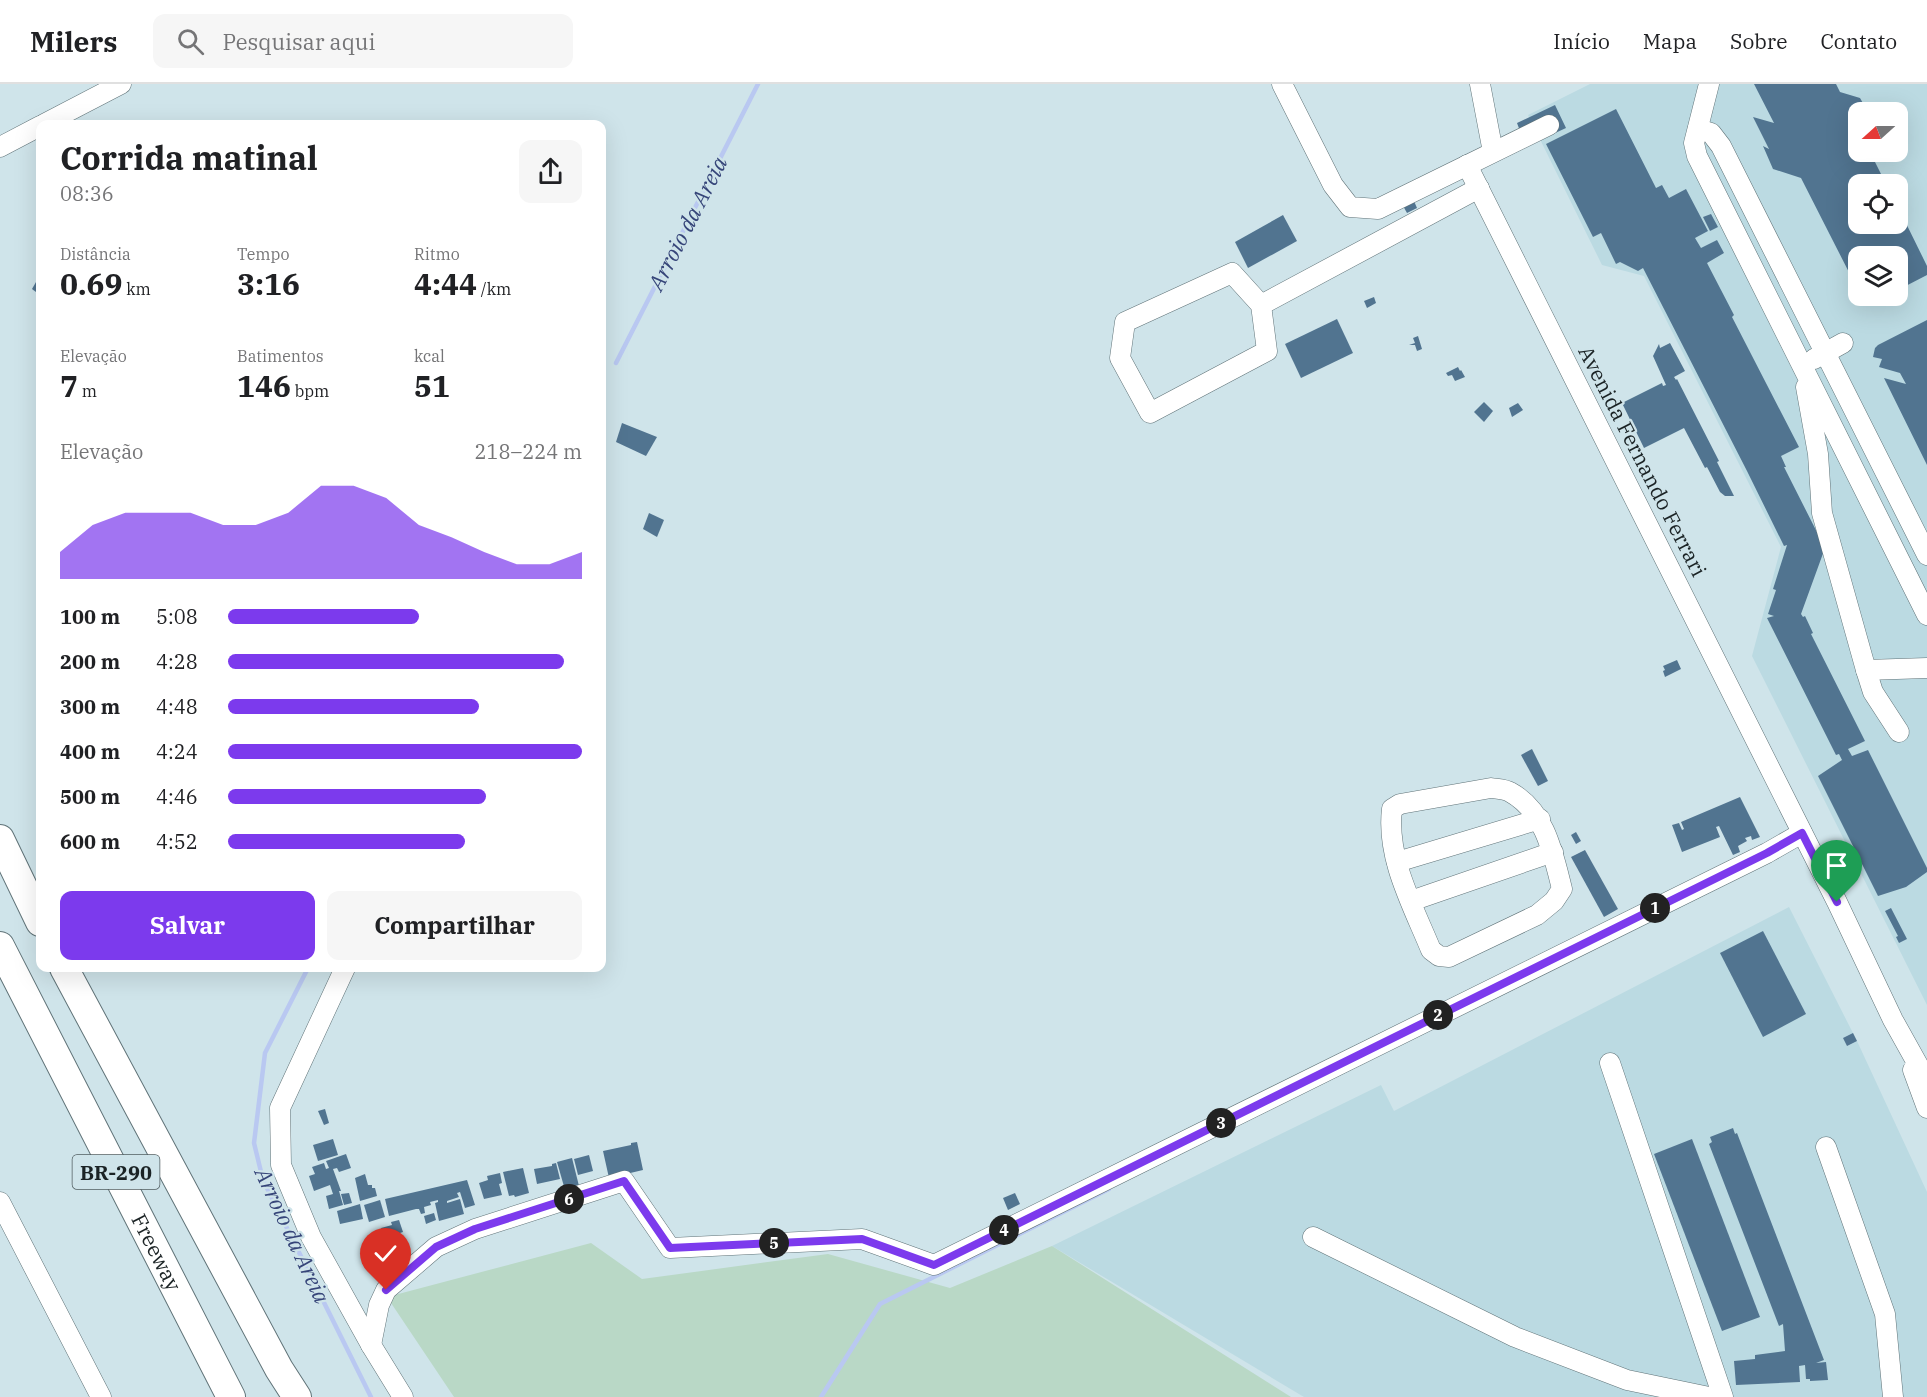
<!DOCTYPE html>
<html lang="pt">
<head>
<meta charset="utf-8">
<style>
	:root { --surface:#fff; --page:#f6f6f6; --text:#202124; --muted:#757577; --line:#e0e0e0; --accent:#7c3aed }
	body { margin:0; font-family:"IBM Plex Serif",serif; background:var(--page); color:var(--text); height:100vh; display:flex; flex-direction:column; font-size:22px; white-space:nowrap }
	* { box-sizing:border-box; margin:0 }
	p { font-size:20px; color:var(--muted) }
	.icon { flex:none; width:33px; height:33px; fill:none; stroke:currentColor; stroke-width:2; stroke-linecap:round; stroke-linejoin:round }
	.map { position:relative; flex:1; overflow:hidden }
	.panel { position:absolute; left:36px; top:36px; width:570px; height:852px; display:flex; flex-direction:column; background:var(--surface); border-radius:12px; box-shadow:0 6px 24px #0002 }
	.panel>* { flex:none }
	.needle { width:39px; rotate:249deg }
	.controls { position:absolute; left:1848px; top:18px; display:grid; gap:12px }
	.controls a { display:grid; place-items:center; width:60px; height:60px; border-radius:12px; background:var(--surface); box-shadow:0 6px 24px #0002; font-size:30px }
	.pin { position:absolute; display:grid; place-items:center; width:51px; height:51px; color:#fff; margin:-62px -26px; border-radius:50% 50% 50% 0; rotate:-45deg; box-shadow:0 0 6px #0007 }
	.pin .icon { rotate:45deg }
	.km { position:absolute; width:30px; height:30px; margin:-15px; border-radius:50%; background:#222; color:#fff; font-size:16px; line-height:30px; text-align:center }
	.round { display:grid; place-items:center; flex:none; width:63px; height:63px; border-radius:12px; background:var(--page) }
	.summary { display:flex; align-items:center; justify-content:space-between; height:102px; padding:0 24px }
	h1 { font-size:33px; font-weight:700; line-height:45px }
	.metrics { display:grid; grid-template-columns:repeat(3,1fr); gap:9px; height:102px; padding:6px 24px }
	.metrics div { display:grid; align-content:center }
	.metrics b { font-size:30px; font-weight:700 }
	.metrics small { font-size:16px; font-weight:400 }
	.metrics p { font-size:16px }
	.chart { height:168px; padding:12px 24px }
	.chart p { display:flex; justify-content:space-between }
	.chart svg { width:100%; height:108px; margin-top:6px; fill:var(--accent); opacity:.7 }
	.action { display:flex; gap:12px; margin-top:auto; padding:12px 24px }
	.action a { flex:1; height:69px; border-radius:12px; background:var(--accent); color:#fff; font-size:24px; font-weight:700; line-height:69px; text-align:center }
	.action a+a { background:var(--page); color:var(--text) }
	ul { padding:0 24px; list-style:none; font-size:20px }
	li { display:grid; grid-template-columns:96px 72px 1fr; align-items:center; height:45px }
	li i { height:15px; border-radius:8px; background:var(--accent) }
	header { display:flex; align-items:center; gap:36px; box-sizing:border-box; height:84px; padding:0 30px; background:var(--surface); border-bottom:2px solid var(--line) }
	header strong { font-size:28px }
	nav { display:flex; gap:33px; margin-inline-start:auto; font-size:21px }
	.search { width:420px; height:54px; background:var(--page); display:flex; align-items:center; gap:15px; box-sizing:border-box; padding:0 21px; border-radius:12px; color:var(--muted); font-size:22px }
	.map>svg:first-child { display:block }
	.built { fill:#bbdae2; fill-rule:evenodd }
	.green { fill:#b9d8c6 }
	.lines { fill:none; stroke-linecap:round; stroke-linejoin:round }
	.stream { stroke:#b9c8f1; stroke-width:4.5 }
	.building { fill:#517490 }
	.minor-casing { stroke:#607378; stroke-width:21 }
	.highway-casing { stroke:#607378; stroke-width:30 }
	.minor { stroke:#fff; stroke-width:20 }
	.highway { stroke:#fff; stroke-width:28 }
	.route-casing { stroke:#fff; stroke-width:12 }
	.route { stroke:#7c3aed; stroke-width:8 }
	.labels { text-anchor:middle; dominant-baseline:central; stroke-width:4.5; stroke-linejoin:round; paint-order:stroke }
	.shield { fill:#cfe4ea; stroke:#515d60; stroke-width:1.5 }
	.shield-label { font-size:20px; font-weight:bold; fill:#1b2325 }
	.street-label { font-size:21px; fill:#1b2325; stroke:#cfe4ea }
	.water-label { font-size:22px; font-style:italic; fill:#364579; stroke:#cfe4ea }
</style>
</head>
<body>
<header>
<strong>Milers</strong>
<div class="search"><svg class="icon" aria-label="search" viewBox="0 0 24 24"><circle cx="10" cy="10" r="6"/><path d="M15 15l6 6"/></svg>Pesquisar aqui</div>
<nav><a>Início</a><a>Mapa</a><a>Sobre</a><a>Contato</a></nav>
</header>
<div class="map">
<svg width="1927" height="1313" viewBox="0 0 1927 1313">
	<rect width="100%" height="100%" fill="#cfe4ea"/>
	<!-- built -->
	<g class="built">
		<path d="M1590,0H1927V921L1752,572L1781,463L1644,192L1602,181L1528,31ZM1858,28H1898V68H1858ZM1858,100H1898V140H1858ZM1858,172H1898V212H1858Z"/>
		<polygon points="1789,823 1857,957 1927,1108 1927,1313 1304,1313 1052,1162 1381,1001 1394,1027"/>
	</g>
	<!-- green -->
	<polygon class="green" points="591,1159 642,1195 828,1170 950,1204 1052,1162 1291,1313 454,1313 387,1213"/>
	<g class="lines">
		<!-- stream -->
		<g class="stream">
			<polyline points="616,279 758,0"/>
			<polyline points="308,884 265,969 254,1059 263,1096 371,1313"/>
			<polyline points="821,1313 880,1220 1109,1105"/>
		</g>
	</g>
	<!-- building -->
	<g class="building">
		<polygon points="1754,0 1836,0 1840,8 1860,14 1868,28 1858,28 1858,41 1856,40 1858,45 1858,68 1870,68 1886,100 1858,100 1858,140 1898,140 1898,123 1927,182 1927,191 1898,206 1898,172 1858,172 1858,206 1801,94 1773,85 1763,62 1769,65 1753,33 1774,39"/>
		<polygon points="1555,21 1566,44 1553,50 1545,34 1520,47 1517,39"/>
		<polygon points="1616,25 1656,104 1662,101 1669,114 1686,105 1708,147 1695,154 1701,164 1717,156 1724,169 1707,179 1734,231 1732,233 1799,363 1781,372 1786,383 1784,383 1825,464 1801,530 1803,533 1805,532 1813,549 1811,550 1865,657 1848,665 1852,672 1868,666 1927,784 1927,788 1906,803 1878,812 1818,692 1842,676 1839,670 1836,671 1767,534 1774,532 1768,530 1776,506 1773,505 1787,461 1784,462 1747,387 1643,184 1638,187 1620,178 1616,180 1601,149 1593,153 1546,60"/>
		<polygon points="1413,115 1417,124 1407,129 1402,120"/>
		<polygon points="1711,130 1718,143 1710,147 1703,133"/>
		<polygon points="1283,131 1297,157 1248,184 1235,158"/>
		<polygon points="40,191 40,211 32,205"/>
		<polygon points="1861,212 1886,212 1866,221"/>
		<polygon points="1374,213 1376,219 1367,224 1364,217"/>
		<polygon points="1337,235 1353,269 1301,294 1285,260"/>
		<polygon points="1927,236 1927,381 1884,294 1906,300 1900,289 1879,283 1882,275 1873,273 1875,264 1878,261"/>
		<polygon points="1418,252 1422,265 1417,267 1415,261 1409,261 1415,259 1413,254"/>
		<polygon points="1670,259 1685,287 1674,293 1676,296 1677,295 1719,377 1717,378 1734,412 1725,412 1720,408 1707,383 1705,384 1684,344 1644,364 1622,319 1662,299 1663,302 1666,301 1653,272 1659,260 1660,264"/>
		<polygon points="1458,283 1460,287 1461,286 1465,293 1455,297 1452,291 1448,292 1446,289"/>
		<polygon points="1484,318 1493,327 1484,338 1474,328"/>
		<polygon points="1518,319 1523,326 1512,333 1509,324"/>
		<polygon points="622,339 657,353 646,372 616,358"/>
		<polygon points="649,429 664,436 657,453 643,445"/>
		<polygon points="1677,576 1681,585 1665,593 1663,587 1665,586 1663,582"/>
		<polygon points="1532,665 1548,697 1538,702 1521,671"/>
		<polygon points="1740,713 1760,753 1752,756 1751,752 1745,754 1747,757 1738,762 1740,768 1733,771 1719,742 1716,743 1720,753 1682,768 1672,741 1679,739 1682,746 1684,745 1681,738"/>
		<polygon points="1576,748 1581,757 1576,760 1571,751"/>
		<polygon points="1585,766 1618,825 1604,833 1571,773"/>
		<polygon points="1891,824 1907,855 1899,859 1896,853 1898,852 1885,827"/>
		<polygon points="1763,847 1806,930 1763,953 1720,869"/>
		<polygon points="1853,949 1857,957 1847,962 1843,954"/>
		<polygon points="325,1025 329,1039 324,1041 318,1027"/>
		<polygon points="1733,1044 1735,1050 1737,1049 1824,1276 1816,1279 1826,1278 1828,1296 1810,1297 1810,1295 1806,1295 1805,1281 1799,1282 1800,1298 1736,1301 1734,1277 1755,1275 1755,1271 1785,1267 1783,1240 1779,1242 1709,1060 1712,1058 1710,1053"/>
		<polygon points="333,1055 338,1071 318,1077 313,1061"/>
		<polygon points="1692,1055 1760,1233 1722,1247 1654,1070"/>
		<polygon points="637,1058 643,1086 609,1094 603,1067 631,1061 631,1059"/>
		<polygon points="346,1070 351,1084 339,1088 337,1084 333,1085 341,1107 339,1107 343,1121 329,1125 326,1112 333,1110 330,1101 314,1107 309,1092 315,1090 312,1083 324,1079 326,1085 329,1084 326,1077"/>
		<polygon points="589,1071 593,1087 578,1091 574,1075"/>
		<polygon points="572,1074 579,1102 565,1106 557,1078"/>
		<polygon points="556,1079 560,1095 537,1100 534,1085 552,1082 552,1080"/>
		<polygon points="523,1084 529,1109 515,1113 514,1111 509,1112 503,1088"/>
		<polygon points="500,1089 502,1099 499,1100 502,1111 484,1115 479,1099 488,1096 487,1092"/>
		<polygon points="365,1090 368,1101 372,1101 372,1104 375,1104 377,1112 360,1117 355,1094"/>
		<polygon points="467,1096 475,1121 465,1124 460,1108 457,1109 459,1113 447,1117 447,1119 460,1115 464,1130 439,1137 435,1119 438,1118 438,1116 430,1118 431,1121 424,1123 425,1129 421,1130 419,1125 416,1125 389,1132 385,1115"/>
		<polygon points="349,1109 352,1119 344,1121 341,1110"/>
		<polygon points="1015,1109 1020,1120 1008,1126 1003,1114"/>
		<polygon points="380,1116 385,1133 369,1138 364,1121"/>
		<polygon points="360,1120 363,1135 340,1140 337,1127"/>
		<polygon points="434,1129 436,1136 426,1140 424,1132"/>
		<polygon points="399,1136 403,1148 384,1154 381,1144 392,1141 391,1138"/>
	</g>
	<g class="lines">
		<!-- minor casing -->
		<g class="minor-casing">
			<g id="minor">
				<polyline points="1282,0 1333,101 1350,123 1378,125 1549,41"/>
				<polyline points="1480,0 1493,68"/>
				<polyline points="1709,0 1694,59 1697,72 1927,531"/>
				<polyline points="44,40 121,0"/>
				<polyline points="1698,45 1711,49 1721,62 1927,471"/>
				<polyline points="0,63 40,42"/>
				<polyline points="1467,81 1837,818 1893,936 1927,997"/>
				<polygon points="1232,189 1261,221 1267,267 1150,329 1120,274 1125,238"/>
				<polyline points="1261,221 1479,104"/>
				<polyline points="1814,275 1843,259"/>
				<polyline points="1806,303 1818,370 1822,429 1866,586 1927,584"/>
				<polyline points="1866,586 1873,608 1899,648"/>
				<path d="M1491,704C1497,705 1505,705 1510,708C1545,727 1553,769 1562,805L1554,817L1537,831L1449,873L1439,872L1431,866C1413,822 1386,774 1392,725L1400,720Z"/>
				<polyline points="1397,778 1540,735"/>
				<polyline points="1411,817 1553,768"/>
				<polyline points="345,884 280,1024 281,1081 311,1153 371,1261 403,1313"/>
				<polyline points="1610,979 1723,1313"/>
				<polyline points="1913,986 1927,1024"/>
				<polyline points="1826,1063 1885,1230 1893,1313"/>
				<polyline points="0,1118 101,1313"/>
				<polyline points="1313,1153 1515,1253 1627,1296 1709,1313"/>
				<polyline points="371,1261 379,1221 386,1206 436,1163 475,1145 624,1097 670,1164 862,1155 934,1181 1767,769 1802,749"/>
			</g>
		</g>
		<!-- highway casing -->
		<g class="highway-casing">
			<g id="highway">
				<polyline points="0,755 40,838"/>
				<path id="s1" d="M0,862L231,1313"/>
				<polyline points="64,884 279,1285 297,1313"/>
			</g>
		</g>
		<!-- minor -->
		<use href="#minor" class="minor"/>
		<!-- highway -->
		<use href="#highway" class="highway"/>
	</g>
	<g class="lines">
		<!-- route casing -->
		<g class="route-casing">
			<polyline id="route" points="386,1206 436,1163 475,1145 624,1097 670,1164 862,1155 934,1181 1767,769 1802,749 1837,818"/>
		</g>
		<!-- route -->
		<use href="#route" class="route"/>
	</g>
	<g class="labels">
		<!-- shield labels -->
		<rect class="shield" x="72.5" y="1071" width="87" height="34" rx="4.5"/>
		<g class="shield-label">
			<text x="116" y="1088">BR-290</text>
		</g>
		<!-- street labels -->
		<g class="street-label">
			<text transform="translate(1643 377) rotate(63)">Avenida Fernando Ferrari</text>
			<text stroke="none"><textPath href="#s1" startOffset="344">Freeway</textPath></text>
		</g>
		<!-- water labels -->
		<g class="water-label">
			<text transform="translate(687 139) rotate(-63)">Arroio da Areia</text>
			<text transform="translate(293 1151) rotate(65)">Arroio da Areia</text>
		</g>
	</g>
</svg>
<div class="controls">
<a><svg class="needle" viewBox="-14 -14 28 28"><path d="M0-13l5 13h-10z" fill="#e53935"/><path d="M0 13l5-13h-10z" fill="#757577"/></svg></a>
<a><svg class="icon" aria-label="locate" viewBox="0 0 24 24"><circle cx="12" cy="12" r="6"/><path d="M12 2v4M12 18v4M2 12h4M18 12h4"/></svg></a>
<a><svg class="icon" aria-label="layers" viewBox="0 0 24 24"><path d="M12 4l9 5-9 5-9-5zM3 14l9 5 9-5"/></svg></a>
</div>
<div class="pin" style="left:1837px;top:818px;background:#1e9e55"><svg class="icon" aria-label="arrive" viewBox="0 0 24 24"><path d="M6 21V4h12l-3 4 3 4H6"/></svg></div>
<div class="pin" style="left:386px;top:1206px;background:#d93025"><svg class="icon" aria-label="check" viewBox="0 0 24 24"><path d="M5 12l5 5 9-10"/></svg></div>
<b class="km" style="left:1655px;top:824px">1</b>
<b class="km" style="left:1438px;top:931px">2</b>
<b class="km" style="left:1221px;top:1039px">3</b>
<b class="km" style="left:1004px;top:1146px">4</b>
<b class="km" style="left:774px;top:1159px">5</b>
<b class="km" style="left:569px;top:1115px">6</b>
<section class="panel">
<div class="summary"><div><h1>Corrida matinal</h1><p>08:36</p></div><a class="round"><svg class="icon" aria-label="share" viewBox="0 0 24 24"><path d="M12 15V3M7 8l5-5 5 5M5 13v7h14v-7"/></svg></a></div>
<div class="metrics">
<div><p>Distância</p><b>0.69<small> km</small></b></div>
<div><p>Tempo</p><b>3:16</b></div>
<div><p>Ritmo</p><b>4:44<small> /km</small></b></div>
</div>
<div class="metrics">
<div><p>Elevação</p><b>7<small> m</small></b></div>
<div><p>Batimentos</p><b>146<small> bpm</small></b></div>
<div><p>kcal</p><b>51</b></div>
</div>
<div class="chart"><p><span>Elevação</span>218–224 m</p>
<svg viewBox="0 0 160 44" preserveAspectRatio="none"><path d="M0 44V33L10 22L20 17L30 17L40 17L50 22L60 22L70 17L80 6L90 6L100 11L110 22L120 27L130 33L140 38L150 38L160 33V44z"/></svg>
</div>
<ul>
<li><b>100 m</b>5:08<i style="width:54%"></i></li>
<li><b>200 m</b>4:28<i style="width:95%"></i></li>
<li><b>300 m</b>4:48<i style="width:71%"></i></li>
<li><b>400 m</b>4:24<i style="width:100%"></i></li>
<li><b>500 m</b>4:46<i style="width:73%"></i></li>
<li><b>600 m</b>4:52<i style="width:67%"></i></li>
</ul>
<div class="action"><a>Salvar</a><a>Compartilhar</a></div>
</section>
</div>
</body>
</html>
